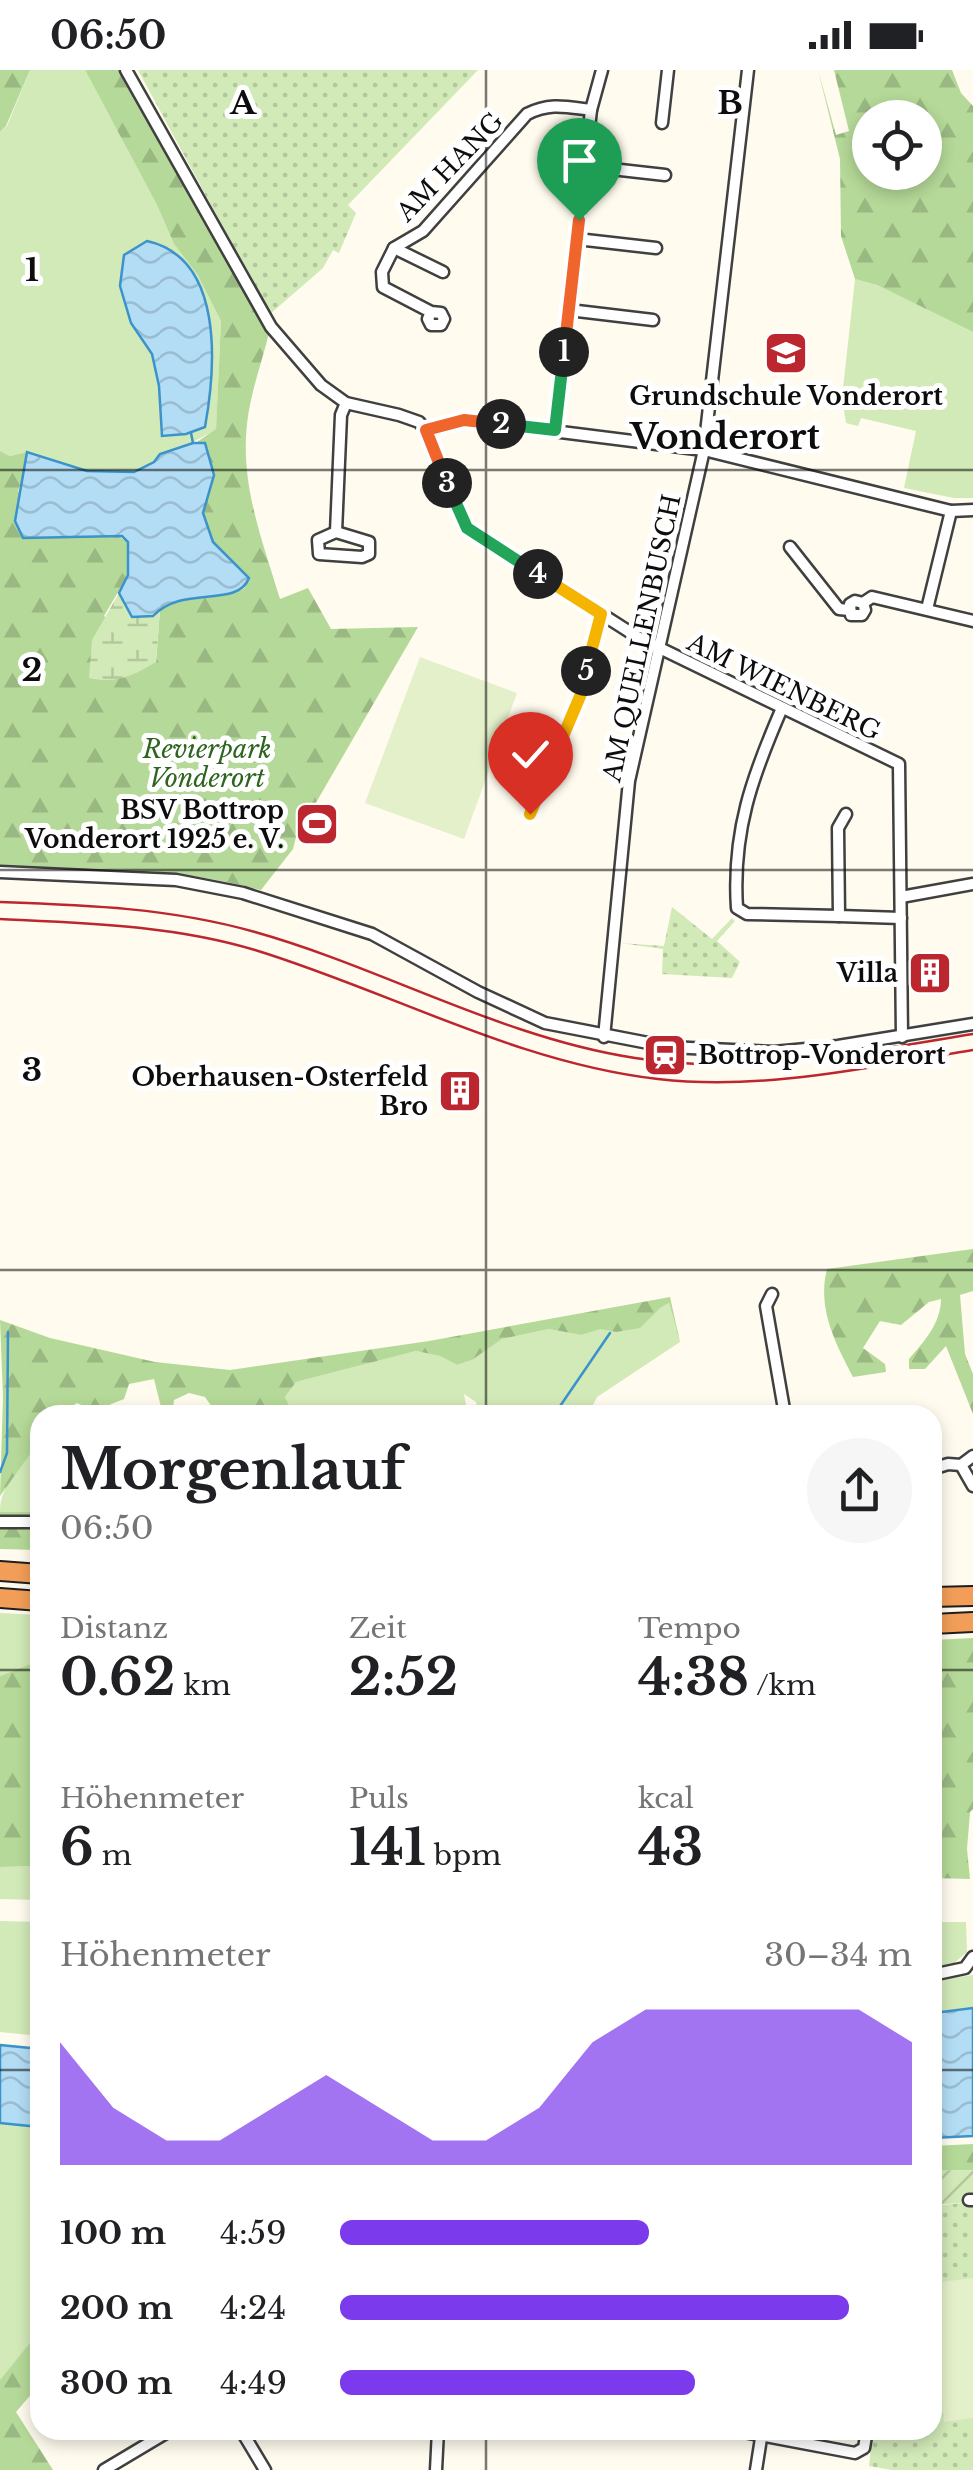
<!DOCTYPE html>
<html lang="de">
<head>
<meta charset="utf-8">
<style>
	:root { --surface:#fff; --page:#f6f6f6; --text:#202124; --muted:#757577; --accent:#7c3aed }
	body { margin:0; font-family:"Libre Baskerville",serif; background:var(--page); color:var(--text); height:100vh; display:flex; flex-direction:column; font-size:38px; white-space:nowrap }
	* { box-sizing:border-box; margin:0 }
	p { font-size:32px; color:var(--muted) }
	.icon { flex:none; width:55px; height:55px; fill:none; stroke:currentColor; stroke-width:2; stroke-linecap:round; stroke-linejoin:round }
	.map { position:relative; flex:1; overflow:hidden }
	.details { position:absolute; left:30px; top:1335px; width:912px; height:1035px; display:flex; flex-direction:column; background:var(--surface); border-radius:30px; box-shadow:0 5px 15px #0003 }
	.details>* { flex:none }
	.fabs { position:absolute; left:852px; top:30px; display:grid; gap:20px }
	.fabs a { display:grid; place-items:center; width:90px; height:90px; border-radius:50%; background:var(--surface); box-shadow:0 5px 15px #0003; font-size:50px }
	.pin { position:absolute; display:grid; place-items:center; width:85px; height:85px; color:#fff; margin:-102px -42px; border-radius:50% 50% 50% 0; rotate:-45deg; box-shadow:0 0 10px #0007 }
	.pin .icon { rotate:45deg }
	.km { position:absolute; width:50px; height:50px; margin:-25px; border-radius:50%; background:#222; color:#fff; font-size:28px; line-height:50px; text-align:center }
	.round { display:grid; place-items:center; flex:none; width:105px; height:105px; border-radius:52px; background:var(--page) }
	.headline { display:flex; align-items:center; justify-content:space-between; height:170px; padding:0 30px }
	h1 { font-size:55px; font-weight:700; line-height:75px }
	.figures { display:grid; grid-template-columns:repeat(3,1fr); gap:15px; height:170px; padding:10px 30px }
	.figures div { display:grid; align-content:center }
	.figures b { font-size:50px; font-weight:700 }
	.figures small { font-size:28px; font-weight:400 }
	.figures p { font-size:28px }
	.chart { height:280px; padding:20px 30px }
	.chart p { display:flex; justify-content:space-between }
	.chart svg { width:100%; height:180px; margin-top:10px; fill:var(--accent); opacity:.7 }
	ul { padding:0 30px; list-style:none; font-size:32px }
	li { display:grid; grid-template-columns:160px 120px 1fr; align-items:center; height:75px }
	li i { height:25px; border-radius:12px; background:var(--accent) }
	.status { display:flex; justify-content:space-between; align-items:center; height:70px; padding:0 50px; background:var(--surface); direction:ltr }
	.status svg { height:28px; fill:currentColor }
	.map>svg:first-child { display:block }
	.grass { fill:#d2e9b8 }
	.forest { fill:url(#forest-firs); fill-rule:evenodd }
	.wetland { fill:url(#wetland-marsh) }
	.park { fill:url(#park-dots) }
	.garden { fill:url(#garden-furrows) }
	.pitch { fill:#e3f0ca }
	.water { fill:url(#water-waves); stroke:#3b93cb; stroke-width:2.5 }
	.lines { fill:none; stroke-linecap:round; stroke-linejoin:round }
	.stream { stroke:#3b93cb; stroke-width:2.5 }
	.minor-casing { stroke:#404040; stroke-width:15 }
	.motorway-casing { stroke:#1e1e1e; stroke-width:22 }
	.minor { stroke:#fff; stroke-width:10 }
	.motorway { stroke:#f29e58; stroke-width:18 }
	.rail { stroke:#bc272f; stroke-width:2.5 }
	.split-1-casing { stroke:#fff; stroke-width:20 }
	.split-2-casing { stroke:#fff; stroke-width:20 }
	.split-3-casing { stroke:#fff; stroke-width:20 }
	.split-4-casing { stroke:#fff; stroke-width:20 }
	.split-5-casing { stroke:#fff; stroke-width:20 }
	.split-6-casing { stroke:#fff; stroke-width:20 }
	.split-1 { stroke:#f0652b; stroke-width:12 }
	.split-2 { stroke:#22a559; stroke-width:12 }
	.split-3 { stroke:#f0652b; stroke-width:12 }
	.split-4 { stroke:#22a559; stroke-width:12 }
	.split-5 { stroke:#f5b400; stroke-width:12 }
	.split-6 { stroke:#f5b400; stroke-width:12 }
	.grid { fill:none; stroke:#0d0d0d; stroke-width:2.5; stroke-opacity:0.55 }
	.labels { text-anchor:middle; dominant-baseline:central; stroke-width:10; stroke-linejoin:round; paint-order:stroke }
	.street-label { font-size:25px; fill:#0d0d0d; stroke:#fff }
	.poi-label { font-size:25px; font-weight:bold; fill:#0d0d0d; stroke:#fff; text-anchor:end }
	.park-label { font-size:25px; font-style:italic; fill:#2d641e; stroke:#fff }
	.district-label { font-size:35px; font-weight:bold; fill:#0d0d0d; stroke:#fff }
	.grid-label { font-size:32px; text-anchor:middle; font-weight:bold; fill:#0d0d0d; stroke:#fff; stroke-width:10; stroke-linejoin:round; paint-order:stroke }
</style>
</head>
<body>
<div class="status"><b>06:50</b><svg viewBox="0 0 49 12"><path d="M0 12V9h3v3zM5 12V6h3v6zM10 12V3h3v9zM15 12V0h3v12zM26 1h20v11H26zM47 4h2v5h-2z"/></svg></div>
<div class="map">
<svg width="973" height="2400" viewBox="0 0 973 2400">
	<defs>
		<pattern id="forest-firs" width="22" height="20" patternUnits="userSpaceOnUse" patternTransform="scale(2.5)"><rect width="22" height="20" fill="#b5d998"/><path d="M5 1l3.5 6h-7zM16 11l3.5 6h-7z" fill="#9ab982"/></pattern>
		<pattern id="wetland-marsh" width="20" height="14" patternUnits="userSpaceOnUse" patternTransform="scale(2.5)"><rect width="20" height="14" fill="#d2e9b8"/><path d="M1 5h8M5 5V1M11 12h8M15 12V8" fill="none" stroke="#b3c79d"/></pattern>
		<pattern id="park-dots" width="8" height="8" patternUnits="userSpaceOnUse" patternTransform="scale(2.5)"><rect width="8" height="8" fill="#d2e9b8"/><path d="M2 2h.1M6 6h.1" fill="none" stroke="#b3c79d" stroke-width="1.8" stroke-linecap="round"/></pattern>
		<pattern id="garden-furrows" width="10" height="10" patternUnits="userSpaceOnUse" patternTransform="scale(2.5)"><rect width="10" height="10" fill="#d2e9b8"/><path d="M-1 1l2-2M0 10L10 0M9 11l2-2" fill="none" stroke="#b3c79d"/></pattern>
		<pattern id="water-waves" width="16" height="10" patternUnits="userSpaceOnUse" patternTransform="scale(2.5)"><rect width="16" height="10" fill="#b3ddf5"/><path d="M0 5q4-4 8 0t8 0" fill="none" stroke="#99bcd1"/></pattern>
	</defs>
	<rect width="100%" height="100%" fill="#fffbee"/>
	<!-- grass -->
	<g class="grass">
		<polygon points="30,0 85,0 157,135 174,174 197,204 221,251 216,360 134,402 87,401 27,382 10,386 0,381 0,62 7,56"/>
		<polygon points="855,209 877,215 973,262 973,428 954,428 904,418 916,361 861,348 858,356 846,353 842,328"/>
		<polygon points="669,1233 680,1272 597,1327 588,1345 478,1345 476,1332 464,1324 468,1345 294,1345 285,1327 296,1312 416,1281 440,1286 457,1295 472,1290 502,1269 549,1259 581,1265 600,1258 616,1262"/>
		<path d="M40,1355V1425L30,1442H0C0,1406 32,1400 33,1359Z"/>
		<polygon points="0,1543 40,1545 40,1593 30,1594 0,1606"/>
		<polygon points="40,1796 40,1830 0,1829 0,1797"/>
		<polygon points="0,1851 40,1852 40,1966 0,1962"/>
		<polygon points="933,1852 966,1852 967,1882 953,1894 933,1898"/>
		<polygon points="973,1905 973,1938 933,1943 932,1911"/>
		<polygon points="0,2053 40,2057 40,2260 0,2310"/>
	</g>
	<!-- forest -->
	<g class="forest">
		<polygon points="0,0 30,0 6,56 0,62"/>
		<path d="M85,0H119L269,263C262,292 250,324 247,354C240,415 263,472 280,529L308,518L331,559L418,557L296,767L293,779L261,820C177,797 87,797 0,798V381L10,386L27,382L25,403L18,421L68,468L114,464L128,472V505L104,546L156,593L160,539L164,535C191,525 222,531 245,518L213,472L203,443L205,373L197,372L216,359L221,251L197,204L174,174L157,135Z"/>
		<path d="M818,0L836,65L849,61L834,0H952L961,23L973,36V262L877,215L855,209L841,166L840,89ZM870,48H925V102H870Z"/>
		<path d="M973,1179V1221L960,1225L965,1284L973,1304V1344L946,1276L925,1299H909V1289C924,1272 941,1253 941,1229L929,1232L901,1255L880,1251L863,1278L885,1294L886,1302L853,1307C835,1272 817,1238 827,1199Z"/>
		<polygon points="670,1227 680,1272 669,1233 660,1238 640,1258 616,1262 600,1259 581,1265 549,1259 502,1269 472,1290 457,1295 440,1286 416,1281 296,1312 285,1327 294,1345 239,1345 235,1337 212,1337 205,1327 189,1323 174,1330 172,1345 163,1345 154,1309 129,1314 124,1329 94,1341 77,1333 59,1345 40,1345 40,1355 33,1359 33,1380 0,1426 3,1327 0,1250 50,1268 155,1292 230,1300 429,1271"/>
		<polygon points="40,1425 40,1480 0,1479 0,1442 30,1442"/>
		<polygon points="973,1568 973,1739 970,1742 967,1779 970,1809 933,1808 933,1570"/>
		<polygon points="40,1593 40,1796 0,1797 0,1606 30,1594"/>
		<polygon points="973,2074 973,2100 933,2101 933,2076"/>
		<polygon points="40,2260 40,2314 16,2342 53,2400 0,2400 0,2310"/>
	</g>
	<!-- wetland -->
	<path class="wetland" d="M119,523L132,547L153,546L160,539L156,592C133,606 116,614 89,608L92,570Z"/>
	<!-- park -->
	<g class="park">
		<polygon points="138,0 478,0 348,135 356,143 339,183 333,180 323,198 270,244"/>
		<polygon points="672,837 712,869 732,848 735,851 717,871 740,892 732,908 662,904 663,879 620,873 664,876"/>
		<polygon points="973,2132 973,2400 892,2400 869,2396 873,2360 932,2360 933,2136"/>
	</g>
	<!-- garden -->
	<polygon class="garden" points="973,2100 973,2132 933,2135 932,2101"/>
	<!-- pitch -->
	<g class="pitch">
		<polygon points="420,587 517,623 464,769 365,733"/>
		<polygon points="973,2208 973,2348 944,2352 933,2249 933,2213"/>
	</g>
	<!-- water -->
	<g class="water">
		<path d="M147,171C224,188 216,296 205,357L186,364L162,366L159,316L152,284L131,253L120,216L124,185Z"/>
		<path d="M193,373H205L214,405L203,443L213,472L249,508C237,539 183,514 153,546L132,547L119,523L128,505V472L122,466L23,468L15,451L27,382L87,401L134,402L154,392L160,384Z"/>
		<polygon points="973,1938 973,2066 933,2068 933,1943"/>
		<polygon points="0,1975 40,1979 40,2057 0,2053"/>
	</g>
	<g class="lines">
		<!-- stream -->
		<g class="stream">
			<polyline points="191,363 193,373"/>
			<polyline points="554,1345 610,1263"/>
			<polyline points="0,1402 7,1383 8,1262"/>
		</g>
		<!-- minor casing -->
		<g class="minor-casing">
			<g id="minor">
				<polyline points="126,0 271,257 321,315 346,333 399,345 419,352 426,360 465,350 704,380 951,441 973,440"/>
				<polyline points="662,53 668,0"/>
				<polyline points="585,96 665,105"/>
				<polyline points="577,169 656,178"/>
				<polyline points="394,178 443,202"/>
				<polyline points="569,240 653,250"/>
				<path d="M431,242L441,243L444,249L441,255H431L428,249L431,242L383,217L382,202L394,178L423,161L527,44C550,32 567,37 591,40"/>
				<polyline points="426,360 467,458 639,568 899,694 902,967"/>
				<polyline points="555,361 591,40 602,0"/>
				<polygon points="336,462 369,472 369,484 362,487 319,484 318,470"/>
				<polyline points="336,462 341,345 346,333"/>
				<polyline points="790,477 839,539 849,540"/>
				<polyline points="863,533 865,540 862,545 851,545 850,534 855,531 863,533 872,527 973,551"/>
				<polyline points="927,539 951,441"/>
				<path d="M782,638C752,707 732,762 737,838L747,844L839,846"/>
				<polyline points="530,743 581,624 601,545"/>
				<polyline points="846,744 838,758 839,846 901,848"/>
				<polyline points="0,802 176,810 243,823 372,864 478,922 545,953 669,977 774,982 838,976 973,954"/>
				<polyline points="901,827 973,814"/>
				<polyline points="604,967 629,711 704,380 748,0"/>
				<polyline points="772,1224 766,1236 785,1345"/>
				<polyline points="961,1395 973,1416"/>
				<polyline points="932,1399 948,1394 961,1395 973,1386"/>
				<polyline points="0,1452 40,1452"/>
				<polyline points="932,1905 965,1898 973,1887"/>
				<polyline points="969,2130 973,2130"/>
				<polyline points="241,2360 265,2400"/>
				<polyline points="733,2360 855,2383 864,2378 867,2360"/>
				<polyline points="104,2400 171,2360"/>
				<polyline points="436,2400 438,2360"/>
				<polyline points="756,2400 762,2362"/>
			</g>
		</g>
		<!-- motorway casing -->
		<g class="motorway-casing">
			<g id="motorway">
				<polyline points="0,1501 40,1504"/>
				<polyline points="932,1527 973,1526"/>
				<polyline points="0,1528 40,1531"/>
				<polyline points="932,1554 973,1552"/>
			</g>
		</g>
		<!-- minor -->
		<use href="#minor" class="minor"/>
		<!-- motorway -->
		<use href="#motorway" class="motorway"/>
		<!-- rail -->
		<g class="rail">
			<path d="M0,832C86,835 171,838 255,862C383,898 503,968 635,988C749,1006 860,982 973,964"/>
			<path d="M0,849C85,853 172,855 255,880C389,921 517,993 658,1009C763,1021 870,997 973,980"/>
		</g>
	</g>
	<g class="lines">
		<!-- split-1 casing -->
		<g class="split-1-casing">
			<polyline id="split-1" points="564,282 579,150"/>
		</g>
		<!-- split-2 casing -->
		<g class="split-2-casing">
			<polyline id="split-2" points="501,354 555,360 564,282"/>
		</g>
		<!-- split-3 casing -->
		<g class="split-3-casing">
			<polyline id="split-3" points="447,413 426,360 464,350 501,354"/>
		</g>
		<!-- split-4 casing -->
		<g class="split-4-casing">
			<polyline id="split-4" points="447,413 467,458 538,504"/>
		</g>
		<!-- split-5 casing -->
		<g class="split-5-casing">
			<polyline id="split-5" points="538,504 601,544 586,601"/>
		</g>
		<!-- split-6 casing -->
		<g class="split-6-casing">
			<polyline id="split-6" points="530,744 581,624 586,601"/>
		</g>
		<!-- split-1 -->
		<use href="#split-1" class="split-1"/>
		<!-- split-2 -->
		<use href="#split-2" class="split-2"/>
		<!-- split-3 -->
		<use href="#split-3" class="split-3"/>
		<!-- split-4 -->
		<use href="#split-4" class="split-4"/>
		<!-- split-5 -->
		<use href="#split-5" class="split-5"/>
		<!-- split-6 -->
		<use href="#split-6" class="split-6"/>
	</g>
	<!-- grid -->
	<path class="grid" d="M486,0V1345M0,400H973M0,800H973M0,1200H973M0,1600H40M932,1600H973M0,2000H40M932,2000H973M486,2360V2400"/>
	<!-- icons -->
	<defs>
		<g id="school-square" transform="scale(2.25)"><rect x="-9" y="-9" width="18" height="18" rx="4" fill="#bc272f" stroke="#fff"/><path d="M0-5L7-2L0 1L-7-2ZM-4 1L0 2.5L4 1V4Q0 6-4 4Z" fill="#fff"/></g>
		<g id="stadium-square" transform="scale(2.25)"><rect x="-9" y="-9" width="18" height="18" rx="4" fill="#bc272f" stroke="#fff"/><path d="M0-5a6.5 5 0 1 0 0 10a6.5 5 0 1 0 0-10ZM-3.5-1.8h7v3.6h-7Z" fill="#fff"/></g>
		<g id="building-square" transform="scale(2.25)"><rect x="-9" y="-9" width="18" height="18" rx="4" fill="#bc272f" stroke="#fff"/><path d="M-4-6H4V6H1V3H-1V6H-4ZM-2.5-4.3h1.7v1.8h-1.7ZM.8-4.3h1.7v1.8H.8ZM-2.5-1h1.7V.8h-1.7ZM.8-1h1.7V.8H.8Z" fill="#fff"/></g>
		<g id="station-square" transform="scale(2.25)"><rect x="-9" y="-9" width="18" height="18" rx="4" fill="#bc272f" stroke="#fff"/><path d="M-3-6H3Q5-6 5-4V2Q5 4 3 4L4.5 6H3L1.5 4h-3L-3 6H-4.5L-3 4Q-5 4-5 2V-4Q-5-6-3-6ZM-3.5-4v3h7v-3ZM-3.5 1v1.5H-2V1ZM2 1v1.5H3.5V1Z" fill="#fff"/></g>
	</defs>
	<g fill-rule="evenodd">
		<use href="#school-square" x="786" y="283"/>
		<use href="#stadium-square" x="317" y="754"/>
		<use href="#building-square" x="930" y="903"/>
		<use href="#station-square" x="665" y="985"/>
		<use href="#building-square" x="460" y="1021"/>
	</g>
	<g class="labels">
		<!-- street labels -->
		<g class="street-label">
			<text transform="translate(450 97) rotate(-46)">AM HANG</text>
			<text transform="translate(642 568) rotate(-78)">AM QUELLENBUSCH</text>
			<text transform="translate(784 617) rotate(26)">AM WIENBERG</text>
		</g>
		<!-- poi labels -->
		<g class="poi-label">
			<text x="786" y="326" text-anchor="middle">Grundschule Vonderort</text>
			<text x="284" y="740">BSV Bottrop<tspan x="284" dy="29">Vonderort 1925 e. V.</tspan></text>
			<text x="898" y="903">Villa</text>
			<text x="698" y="985" text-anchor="start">Bottrop-Vonderort</text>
			<text x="428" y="1007">Oberhausen-Osterfeld<tspan x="428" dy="29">Bro</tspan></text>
		</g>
		<!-- park labels -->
		<g class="park-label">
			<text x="207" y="679">Revierpark<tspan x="207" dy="29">Vonderort</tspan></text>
		</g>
		<!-- district labels -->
		<g class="district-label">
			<text x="725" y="366">Vonderort</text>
		</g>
	</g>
	<g class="grid-label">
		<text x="243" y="44">A</text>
		<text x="730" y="44">B</text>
		<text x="32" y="211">1</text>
		<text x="32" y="611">2</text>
		<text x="32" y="1011">3</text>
	</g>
</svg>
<div class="fabs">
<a><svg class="icon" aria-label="locate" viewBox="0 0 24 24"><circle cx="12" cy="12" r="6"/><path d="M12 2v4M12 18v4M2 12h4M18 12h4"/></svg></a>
</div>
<div class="pin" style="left:579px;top:150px;background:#1e9e55"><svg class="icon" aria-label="arrive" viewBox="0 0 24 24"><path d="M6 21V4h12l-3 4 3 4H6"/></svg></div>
<div class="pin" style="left:530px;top:744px;background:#d93025"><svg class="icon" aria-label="check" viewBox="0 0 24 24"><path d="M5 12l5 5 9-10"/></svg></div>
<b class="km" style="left:564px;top:282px">1</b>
<b class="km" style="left:501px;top:354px">2</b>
<b class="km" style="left:447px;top:413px">3</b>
<b class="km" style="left:538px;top:504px">4</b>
<b class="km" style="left:586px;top:601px">5</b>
<section class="details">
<div class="headline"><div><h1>Morgenlauf</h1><p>06:50</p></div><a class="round"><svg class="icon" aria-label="share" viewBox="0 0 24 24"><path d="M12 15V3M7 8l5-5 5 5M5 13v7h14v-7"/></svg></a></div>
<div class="figures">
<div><p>Distanz</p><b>0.62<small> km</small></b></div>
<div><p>Zeit</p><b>2:52</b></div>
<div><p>Tempo</p><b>4:38<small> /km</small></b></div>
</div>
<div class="figures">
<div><p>Höhenmeter</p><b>6<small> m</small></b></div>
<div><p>Puls</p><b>141<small> bpm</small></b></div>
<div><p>kcal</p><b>43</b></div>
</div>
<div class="chart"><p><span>Höhenmeter</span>30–34 m</p>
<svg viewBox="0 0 160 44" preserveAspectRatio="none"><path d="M0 44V14L10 30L20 38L30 38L40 30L50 22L60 30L70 38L80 38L90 30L100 14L110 6L120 6L130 6L140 6L150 6L160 14V44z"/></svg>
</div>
<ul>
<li><b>100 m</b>4:59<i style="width:54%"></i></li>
<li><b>200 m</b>4:24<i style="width:89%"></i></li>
<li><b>300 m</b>4:49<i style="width:62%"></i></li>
</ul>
</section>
</div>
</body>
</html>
